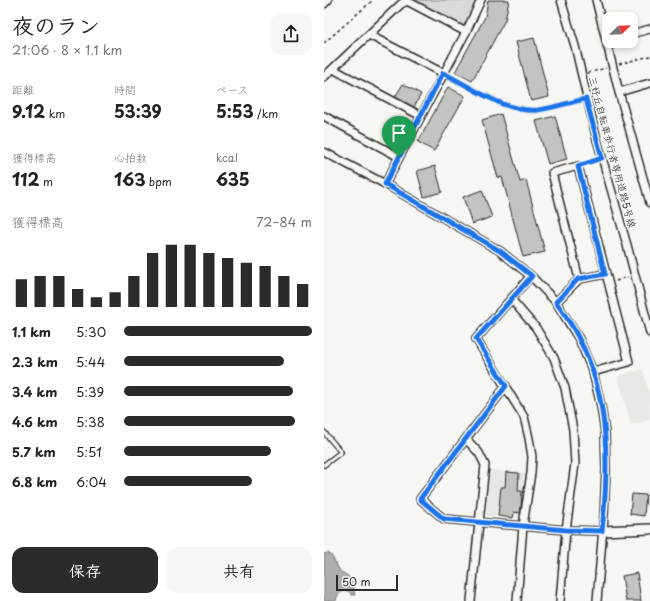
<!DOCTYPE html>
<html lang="ja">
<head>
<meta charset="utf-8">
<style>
	:root { --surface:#fff; --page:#f6f6f6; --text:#222; --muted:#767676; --accent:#2b2b2b }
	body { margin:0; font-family:"Playpen Sans","Klee One",sans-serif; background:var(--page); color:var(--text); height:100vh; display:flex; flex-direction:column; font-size:15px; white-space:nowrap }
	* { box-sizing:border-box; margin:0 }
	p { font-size:13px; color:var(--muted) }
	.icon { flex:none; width:22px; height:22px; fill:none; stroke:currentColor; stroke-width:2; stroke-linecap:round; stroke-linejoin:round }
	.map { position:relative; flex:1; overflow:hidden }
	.side { display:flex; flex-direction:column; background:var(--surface); width:324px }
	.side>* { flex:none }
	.needle { width:26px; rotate:67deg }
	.controls { position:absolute; left:278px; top:12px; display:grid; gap:8px }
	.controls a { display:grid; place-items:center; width:36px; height:36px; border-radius:8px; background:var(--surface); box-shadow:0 2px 6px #0003; font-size:20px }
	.scale { position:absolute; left:12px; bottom:10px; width:62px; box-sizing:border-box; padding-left:4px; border:2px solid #2b2b2b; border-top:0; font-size:11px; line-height:14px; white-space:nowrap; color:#2b2b2b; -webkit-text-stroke:3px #f6f6f2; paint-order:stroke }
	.pin { position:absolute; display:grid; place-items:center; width:34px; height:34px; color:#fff; margin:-41px -17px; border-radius:50% 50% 50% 0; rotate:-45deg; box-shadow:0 0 4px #0007 }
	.pin .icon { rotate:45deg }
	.round { display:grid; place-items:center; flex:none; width:42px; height:42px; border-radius:12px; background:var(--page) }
	.head { display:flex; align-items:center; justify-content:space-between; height:68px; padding:0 12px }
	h1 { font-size:22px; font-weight:700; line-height:30px }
	.stats { display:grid; grid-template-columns:repeat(3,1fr); gap:6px; height:68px; padding:4px 12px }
	.stats div { display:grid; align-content:center }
	.stats b { font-size:17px; font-weight:700 }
	.stats small { font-size:11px; font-weight:400 }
	.stats p { font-size:11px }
	.chart { height:112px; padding:8px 12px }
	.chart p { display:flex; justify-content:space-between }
	.chart svg { width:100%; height:72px; margin-top:4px; stroke:var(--accent); stroke-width:6 }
	.primary-button { display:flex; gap:8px; margin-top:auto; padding:8px 12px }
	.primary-button a { flex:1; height:46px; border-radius:12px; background:var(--accent); color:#fff; font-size:16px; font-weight:700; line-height:46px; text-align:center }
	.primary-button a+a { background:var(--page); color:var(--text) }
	ul { padding:0 12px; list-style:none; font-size:13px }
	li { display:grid; grid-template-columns:64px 48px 1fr; align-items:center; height:30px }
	li i { height:10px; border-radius:5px; background:var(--accent) }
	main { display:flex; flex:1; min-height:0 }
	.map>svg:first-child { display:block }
	.built { fill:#e7e7e3 }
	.green { fill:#d9d9d5; stroke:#828280 }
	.water { fill:#aeaeab; stroke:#7a7a78 }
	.building { fill:#c3c3c0; stroke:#2b2b2b }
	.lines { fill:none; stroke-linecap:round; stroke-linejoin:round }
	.lane-casing { stroke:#2b2b2b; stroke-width:6 }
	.street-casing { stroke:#2b2b2b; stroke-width:10 }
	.secondary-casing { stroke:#2b2b2b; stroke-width:12 }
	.path { stroke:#2b2b2b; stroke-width:1.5; stroke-dasharray:3 3; stroke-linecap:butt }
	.lane { stroke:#f6f6f2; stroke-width:3.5 }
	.street { stroke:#f6f6f2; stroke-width:7 }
	.secondary { stroke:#f6f6f2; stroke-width:9 }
	.route-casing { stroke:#fff; stroke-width:8 }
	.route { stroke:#1a73e8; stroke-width:5 }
	.labels { text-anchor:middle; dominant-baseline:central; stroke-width:3; stroke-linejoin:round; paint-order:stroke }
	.street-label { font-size:10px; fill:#2b2b2b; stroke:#f6f6f2 }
</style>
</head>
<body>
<main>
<section class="side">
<div class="head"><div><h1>夜のラン</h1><p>21:06 · 8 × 1.1 km</p></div><a class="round"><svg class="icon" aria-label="share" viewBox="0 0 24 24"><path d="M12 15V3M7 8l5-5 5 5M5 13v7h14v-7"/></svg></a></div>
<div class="stats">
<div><p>距離</p><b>9.12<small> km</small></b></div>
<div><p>時間</p><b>53:39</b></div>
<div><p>ペース</p><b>5:53<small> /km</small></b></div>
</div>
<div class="stats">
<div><p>獲得標高</p><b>112<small> m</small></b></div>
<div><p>心拍数</p><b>163<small> bpm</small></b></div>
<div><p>kcal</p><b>635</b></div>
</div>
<div class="chart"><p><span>獲得標高</span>72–84 m</p>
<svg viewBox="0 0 160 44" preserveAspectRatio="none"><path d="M5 44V27M15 44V25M25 44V25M35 44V33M45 44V38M55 44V35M65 44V25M75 44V11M85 44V6M95 44V6M105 44V11M115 44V14M125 44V17M135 44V19M145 44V25M155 44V30"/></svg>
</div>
<ul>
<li><b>1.1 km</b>5:30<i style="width:100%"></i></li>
<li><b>2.3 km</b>5:44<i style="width:85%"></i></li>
<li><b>3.4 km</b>5:39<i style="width:90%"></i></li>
<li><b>4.6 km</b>5:38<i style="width:91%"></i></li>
<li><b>5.7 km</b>5:51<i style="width:78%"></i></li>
<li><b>6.8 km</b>6:04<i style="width:68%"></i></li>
</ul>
<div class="primary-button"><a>保存</a><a>共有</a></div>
</section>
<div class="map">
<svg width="326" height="601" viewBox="0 0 326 601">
	<rect width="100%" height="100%" fill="#f6f6f2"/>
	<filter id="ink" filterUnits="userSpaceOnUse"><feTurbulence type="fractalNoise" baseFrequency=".025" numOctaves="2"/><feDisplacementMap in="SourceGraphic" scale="8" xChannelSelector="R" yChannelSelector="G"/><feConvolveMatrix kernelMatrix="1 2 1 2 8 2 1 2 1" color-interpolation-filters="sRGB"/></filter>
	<g filter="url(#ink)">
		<!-- built -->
		<g class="built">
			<polygon points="319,369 326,395 326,420 307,425 294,376"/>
			<polygon points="166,470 204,474 201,518 162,516"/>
		</g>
		<!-- green -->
		<polygon class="green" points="86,0 157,0 144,30"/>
		<!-- water -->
		<polygon class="water" points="4,553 7,555 16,571 24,576 29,586 31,595 28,595 25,591 17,592 13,597 12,601 0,601 0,554"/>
		<!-- building -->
		<g class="building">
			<polygon points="164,0 185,0 181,20 148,81 131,72 161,17"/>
			<polygon points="210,38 225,97 207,101 192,42"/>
			<polygon points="79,84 97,94 90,107 71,97"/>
			<polygon points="124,87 141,96 110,151 94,142"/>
			<polygon points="177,114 196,182 202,180 221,252 199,257 178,177 174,178 158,120"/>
			<polygon points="231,116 243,159 224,164 212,121"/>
			<polygon points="111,166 118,192 100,197 93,171"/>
			<polygon points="158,190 168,217 148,224 139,197"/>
			<polygon points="182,472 195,473 194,491 198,491 197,507 196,513 190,512 189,518 174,516 177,487 181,487"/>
			<polygon points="308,494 322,495 320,516 306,514"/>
			<polygon points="313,573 317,601 302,601 298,576"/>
		</g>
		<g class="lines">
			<!-- lane casing -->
			<g class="lane-casing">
				<g id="lane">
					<path d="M120,74C149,87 181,113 214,110C230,108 246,102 262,99"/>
					<polyline points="0,432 17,452 0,465"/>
				</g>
			</g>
			<!-- street casing -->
			<g class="street-casing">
				<g id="street">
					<polyline points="237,0 251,46 273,140 303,245 326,333"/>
					<polyline points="272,0 295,92 326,203"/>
					<polyline points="0,4 4,0"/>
					<polyline points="307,34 326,29"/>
					<polyline points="45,35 119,73"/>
					<polyline points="9,69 97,116"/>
					<polyline points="0,77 77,4 83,1 142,32"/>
					<polyline points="295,92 326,83"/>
					<polyline points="0,116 75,157"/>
					<polyline points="0,152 61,184 176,251 207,276 232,302 255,339 269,372 277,406 281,433 282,470 280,515 273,601"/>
					<polyline points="61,184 142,32 157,0"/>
					<polyline points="255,279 281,274"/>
					<polyline points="187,299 212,328 230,358 241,388 249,430 251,464 242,530 236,601"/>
					<polyline points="232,302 255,279 228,173 254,166 305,362 269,372"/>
					<polyline points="182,386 96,499 120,519 242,530 278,531"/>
					<polyline points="142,439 155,453 161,465 147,601"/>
					<polyline points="193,601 199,526 207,473 208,457 205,438 200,417 152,339 207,276"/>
				</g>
			</g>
			<!-- secondary casing -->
			<g class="secondary-casing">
				<polyline id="secondary" points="278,531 326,529"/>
			</g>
			<!-- path -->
			<g class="path">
				<polyline points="0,43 49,0"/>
				<polyline points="295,64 326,56"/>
				<polyline points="264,73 282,68"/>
				<polyline points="261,164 271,160"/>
				<polyline points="292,281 304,277"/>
			</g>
			<!-- lane -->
			<use href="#lane" class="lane"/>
			<!-- street -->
			<use href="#street" class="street"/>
			<!-- secondary -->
			<use href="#secondary" class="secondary"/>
		</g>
	</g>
	<g class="lines" filter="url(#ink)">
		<!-- route casing -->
		<g class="route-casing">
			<path id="route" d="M119,73C148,87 181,113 214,110C230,108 246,102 262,99L278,158L254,166L281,274L254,279L232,302C240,314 249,326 255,339C286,397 285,467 278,531L242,530L120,519L96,499L182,386L152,339L208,276L176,251L61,184Z"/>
		</g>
		<!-- route -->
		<use href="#route" class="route"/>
	</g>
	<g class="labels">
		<!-- street labels -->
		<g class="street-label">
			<text transform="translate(289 152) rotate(75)">三好丘自転車歩行者専用道路5号線</text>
		</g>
	</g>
</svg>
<div class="controls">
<a><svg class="needle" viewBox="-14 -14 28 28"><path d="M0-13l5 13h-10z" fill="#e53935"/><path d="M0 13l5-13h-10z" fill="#767676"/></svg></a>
</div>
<div class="scale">50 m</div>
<div class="pin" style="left:75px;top:157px;background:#1e9e55"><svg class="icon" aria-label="arrive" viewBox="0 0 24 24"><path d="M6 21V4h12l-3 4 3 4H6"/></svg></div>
</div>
</main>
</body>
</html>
